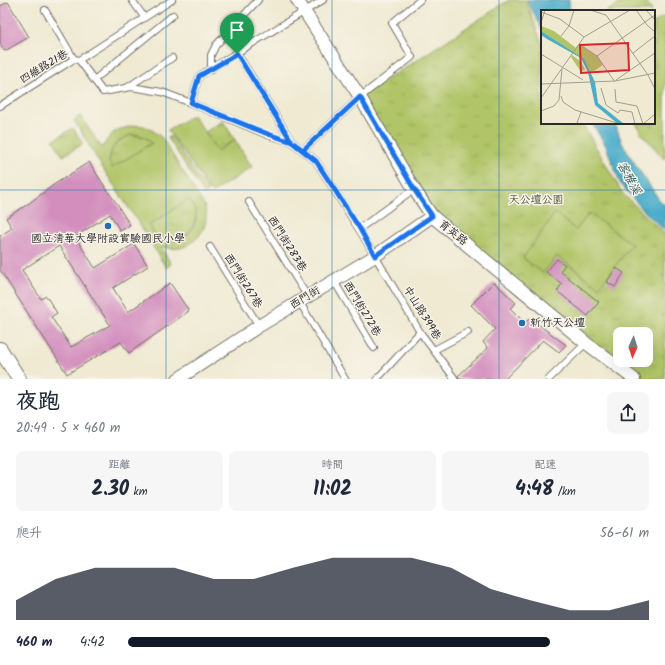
<!DOCTYPE html>
<html lang="zh-TW">
<head>
<meta charset="utf-8">
<style>
	:root { --surface:#fff; --page:#f6f6f7; --text:#1f2937; --muted:#747a83; --accent:#111827 }
	body { margin:0; font-family:Kalam,"LXGW WenKai TC",sans-serif; background:var(--page); color:var(--text); height:100vh; display:flex; flex-direction:column; font-size:15px; white-space:nowrap }
	* { box-sizing:border-box; margin:0 }
	p { font-size:13px; color:var(--muted) }
	.icon { flex:none; width:22px; height:22px; fill:none; stroke:currentColor; stroke-width:2; stroke-linecap:round; stroke-linejoin:round }
	.map { position:relative; height:379px; overflow:hidden }
	.details { display:flex; flex-direction:column; background:var(--surface); flex:1 }
	.details>* { flex:none }
	.needle { width:26px; rotate:183deg }
	.controls { position:absolute; left:613px; top:327px; display:grid; gap:8px }
	.controls a { display:grid; place-items:center; width:40px; height:40px; border-radius:8px; background:var(--surface); box-shadow:0 4px 16px #0002; font-size:20px }
	.pin { position:absolute; display:grid; place-items:center; width:34px; height:34px; color:#fff; margin:-41px -17px; border-radius:50% 50% 50% 0; rotate:-45deg; box-shadow:0 0 4px #0007 }
	.pin .icon { rotate:45deg }
	.round { display:grid; place-items:center; flex:none; width:42px; height:42px; border-radius:8px; background:var(--page) }
	.overview { display:flex; align-items:center; justify-content:space-between; height:68px; padding:0 16px }
	h1 { font-size:22px; font-weight:700; line-height:30px }
	.figures { display:grid; grid-template-columns:repeat(3,1fr); gap:6px; height:68px; padding:4px 16px }
	.figures div { display:grid; align-content:center; border-radius:8px; background:var(--page); text-align:center }
	.figures b { font-size:20px; font-weight:700 }
	.figures small { font-size:11px; font-weight:400 }
	.figures p { font-size:11px }
	.chart { height:112px; padding:8px 16px }
	.chart p { display:flex; justify-content:space-between }
	.chart svg { width:100%; height:72px; margin-top:4px; fill:var(--accent); opacity:.7 }
	ul { padding:0 16px; list-style:none; font-size:13px }
	li { display:grid; grid-template-columns:64px 48px 1fr; align-items:center; height:30px }
	li i { height:10px; border-radius:5px; background:var(--accent) }
	.map>svg:first-child { display:block }
	.grass { fill:url(#grass-tufts); stroke:#6e784a; fill-rule:evenodd }
	.pitch { fill:#b1c568; stroke:#6e784a; fill-rule:evenodd }
	.water { fill:#4badca; stroke:#3b6c7a }
	.building { fill:#d38ebe; fill-rule:evenodd }
	.lines { fill:none; stroke-linecap:round; stroke-linejoin:round }
	.service-casing { stroke:#706e66; stroke-width:8 }
	.minor-casing { stroke:#706e66; stroke-width:14 }
	.tertiary-casing { stroke:#706e66; stroke-width:16 }
	.service { stroke:#fff; stroke-width:6 }
	.minor { stroke:#fff; stroke-width:12 }
	.tertiary { stroke:#fff; stroke-width:14 }
	.route-casing { stroke:#fff; stroke-width:8 }
	.route { stroke:#1a73e8; stroke-width:5 }
	.grid { fill:none; stroke:#1f6fb2; stroke-width:1; stroke-opacity:0.55 }
	.poi-dot { fill:#1f6fb2; stroke:#f7f3e8; stroke-width:1.5 }
	.labels { text-anchor:middle; dominant-baseline:central; stroke-width:3; stroke-linejoin:round; paint-order:stroke }
	.street-label { font-size:11px; fill:#2b2b2b; stroke:#f7f3e8 }
	.park-label { font-size:11px; fill:#53593d; stroke:#f7f3e8 }
	.poi-label { font-size:11px; fill:#2b2b2b; stroke:#f7f3e8 }
	.water-label { font-size:12px; font-style:italic; fill:#365863; stroke:#f7f3e8 }
	.inset-road { fill:none; stroke:#a19e90; stroke-width:1 }
	.view { fill:#d62828; fill-opacity:0.15; stroke:#d62828; stroke-width:2 }
	.inset-edge { fill:none; stroke:#2b2b2b; stroke-width:2 }
</style>
</head>
<body>
<div class="map">
<svg width="665" height="379" viewBox="0 0 665 379">
	<defs>
		<pattern id="grass-tufts" width="24" height="20" patternUnits="userSpaceOnUse"><rect width="24" height="20" fill="#b1c568"/><path d="M3 7l-1-3M5 7V3M7 7l1-3M15 17l-1-3M17 17v-4M19 17l1-3" fill="none" stroke="#98a95a"/></pattern>
	</defs>
	<rect width="100%" height="100%" fill="#f7f3e8"/>
	<filter id="ink" filterUnits="userSpaceOnUse"><feTurbulence type="fractalNoise" baseFrequency=".025" numOctaves="2"/><feDisplacementMap in="SourceGraphic" scale="8" xChannelSelector="R" yChannelSelector="G"/><feConvolveMatrix kernelMatrix="1 2 1 2 8 2 1 2 1" color-interpolation-filters="sRGB"/></filter>
	<filter id="wash" filterUnits="userSpaceOnUse"><feTurbulence type="fractalNoise" baseFrequency=".012" numOctaves="4" result="noise"/><feDisplacementMap in="SourceGraphic" scale="16" xChannelSelector="R" yChannelSelector="G"/><feGaussianBlur stdDeviation="0.9" result="paint"/><feColorMatrix in="noise" values="0 0 0 0 0 0 0 0 0 0 0 0 0 0 0 0 0 1.4 0 .05"/><feComposite in="paint" operator="in"/></filter>
	<g filter="url(#wash)">
		<rect width="100%" height="100%" fill="#f0ead3"/>
		<!-- grass -->
		<g class="grass">
			<path d="M509,0H526L542,44V123H582L623,194L665,234V379H636L432,216L360,97ZM620,334H646V360H620Z"/>
			<polygon points="665,16 665,160 641,133 636,123 654,123 654,22"/>
			<polygon points="223,121 235,140 217,151 205,132"/>
			<polygon points="73,128 83,144 63,156 53,140"/>
			<path d="M130,135C139,134 146,137 152,143L112,169L109,162L110,156L112,149L117,142Z"/>
			<path d="M189,199C191,202 194,206 195,210C197,215 196,220 193,225C185,242 173,243 157,238L149,225Z"/>
		</g>
		<!-- pitch -->
		<g class="pitch">
			<polygon points="626,0 645,0 652,11 607,11"/>
			<polygon points="193,115 205,132 217,151 235,140 252,167 212,193 168,130"/>
			<path d="M80,116L102,148C105,144 107,139 111,135C114,131 120,129 125,128C141,122 150,127 162,138L204,205C205,209 207,213 206,217C206,231 194,245 180,248C173,249 167,248 161,247L171,264L166,268L147,236L102,167L74,120ZM130,135C139,134 146,136 152,143L112,168L109,162L110,156L112,149L117,142ZM189,199C191,202 194,206 195,210C199,220 191,235 181,239C173,242 164,240 157,238L149,225Z"/>
			<polygon points="171,136 200,181 201,180 209,191 204,194 168,138"/>
			<polygon points="555,213 576,230 589,213 632,244 599,287 557,256 543,273 523,258"/>
		</g>
		<!-- water -->
		<g class="water">
			<polygon points="527,0 569,0 570,11 542,11 542,30"/>
			<polygon points="592,123 615,123 622,143 639,170 658,198 665,205 665,231 643,210 620,183 606,146"/>
		</g>
		<g id="blocks">
			<!-- building -->
			<g class="building">
				<polygon points="8,2 29,37 5,51 0,44 0,6"/>
				<path d="M89,162L109,193L120,208H119L130,225L120,231L110,214L75,237L95,268L134,244L148,266L113,288L128,312L170,283L189,311L129,353L121,342L67,374L0,270V236L12,228L6,218L28,204L55,184ZM59,246L110,325L71,347L51,317L57,313L46,296L41,299L22,270Z"/>
				<polygon points="557,259 565,265 560,271 599,302 588,316 557,291 562,284 546,272"/>
				<polygon points="616,268 624,273 615,287 607,282"/>
				<polygon points="494,282 516,303 510,308 525,323 530,318 566,345 559,352 543,340 505,379 459,379 458,376 488,348 483,342 495,329 471,305"/>
			</g>
		</g>
	</g>
	<g filter="url(#ink)">
		<use href="#blocks" fill-opacity="0" stroke="#706e66" stroke-width="1"/>
		<g class="lines">
			<!-- service casing -->
			<g class="service-casing">
				<g id="service">
					<polyline points="132,0 144,17"/>
					<polyline points="45,10 74,59"/>
					<polyline points="237,53 292,142 316,161 359,229 420,332 455,379"/>
					<polyline points="79,60 172,0"/>
					<polyline points="211,70 211,55 216,45 258,0"/>
					<polyline points="94,80 173,15"/>
					<polyline points="128,87 172,58"/>
					<polyline points="191,103 199,76 323,0"/>
					<polyline points="0,106 74,59 79,60 103,92 131,87 162,92 191,103 268,135 292,142"/>
					<polyline points="303,150 360,97 412,57 392,23 420,0"/>
					<polyline points="249,202 307,296"/>
					<polyline points="359,229 414,189"/>
					<polyline points="210,247 259,326"/>
					<polyline points="334,281 374,348"/>
					<polyline points="299,301 345,379"/>
					<polyline points="434,350 468,332"/>
					<polyline points="377,379 420,332"/>
					<polyline points="549,379 586,343"/>
				</g>
			</g>
			<!-- minor casing -->
			<g class="minor-casing">
				<g id="minor">
					<polyline points="297,0 360,97 414,189 432,216 586,343 634,379"/>
					<polyline points="178,379 259,326 375,256 432,216"/>
				</g>
			</g>
			<!-- tertiary casing -->
			<g class="tertiary-casing">
				<polyline id="tertiary" points="0,349 19,379"/>
			</g>
			<!-- service -->
			<use href="#service" class="service"/>
			<!-- minor -->
			<use href="#minor" class="minor"/>
			<!-- tertiary -->
			<use href="#tertiary" class="tertiary"/>
		</g>
	</g>
	<g class="lines" filter="url(#ink)">
		<!-- route casing -->
		<g class="route-casing">
			<polyline id="route" points="237,54 292,142 316,161 360,229 375,256 432,216 414,189 360,97 303,150 292,142 268,134 191,103 199,76 237,54"/>
		</g>
		<!-- route -->
		<use href="#route" class="route"/>
	</g>
	<!-- grid -->
	<path class="grid" d="M166,0V379M332,0V379M499,0V379M0,190H665"/>
	<!-- markers -->
	<g class="poi-dot">
		<circle cx="108" cy="226" r="4"/>
		<circle cx="522" cy="323" r="4"/>
	</g>
	<g class="labels">
		<!-- street labels -->
		<g class="street-label">
			<text transform="translate(44 67) rotate(-31)">四維路21巷</text>
			<text transform="translate(453 233) rotate(39)">育英路</text>
			<text transform="translate(287 244) rotate(58)">西門街283巷</text>
			<text transform="translate(243 281) rotate(58)">西門街267巷</text>
			<text transform="translate(305 298) rotate(-31)">西門街</text>
			<text transform="translate(362 309) rotate(59)">西門街272巷</text>
			<text transform="translate(422 313) rotate(58)">中山路399巷</text>
		</g>
		<!-- park labels -->
		<g class="park-label">
			<text x="536" y="200">天公壇公園</text>
		</g>
		<!-- poi labels -->
		<g class="poi-label">
			<text x="108" y="239">國立清華大學附設實驗國民小學</text>
			<text x="530" y="323" text-anchor="start">新竹天公壇</text>
		</g>
		<!-- water labels -->
		<g class="water-label">
			<text transform="translate(629 178) rotate(61)">客雅溪</text>
		</g>
	</g>
	<!-- overview -->
	<g transform="translate(541 10)">
		<rect width="114" height="114" fill="#f0ead3"/>
		<path d="M0,16L13,21L35,38L38,34L56,46L62,55L50,63L42,49L0,21ZM31,45L39,51L44,59L40,62L30,47Z" fill="#b1c568"/>
		<path d="M0,21L43,49L54,72L57,93L83,114H77L54,95L47,62L40,48L6,29L0,25Z" fill="#4badca"/>
		<path class="inset-road" d="M49,0L65,5M95,0L106,15L114,22M105,0L114,10M0,2L19,9L43,27M65,5L107,65L114,79M0,13L4,0M20,26L28,16L33,0M38,34L56,46L74,72M92,43L114,26M0,44L42,70M56,46L114,5M75,70L114,43M0,74L74,71L114,63M60,78L65,95L77,103L79,100L91,102L94,114M74,79L75,92L96,96L102,114M20,86L22,92L34,100L79,114M0,88L43,27L89,0M0,101L13,96L18,90L21,59M38,114L36,113L40,102M102,114L114,104"/>
		<path class="view" d="M87,33L88,60L40,63L39,35Z"/>
		<rect width="114" height="114" class="inset-edge"/>
	</g>
</svg>
<div class="controls">
<a><svg class="needle" viewBox="-14 -14 28 28"><path d="M0-13l5 13h-10z" fill="#e53935"/><path d="M0 13l5-13h-10z" fill="#747a83"/></svg></a>
</div>
<div class="pin" style="left:237px;top:54px;background:#1e9e55"><svg class="icon" aria-label="arrive" viewBox="0 0 24 24"><path d="M6 21V4h12l-3 4 3 4H6"/></svg></div>
</div>
<section class="details">
<div class="overview"><div><h1>夜跑</h1><p>20:49 · 5 × 460 m</p></div><a class="round"><svg class="icon" aria-label="share" viewBox="0 0 24 24"><path d="M12 15V3M7 8l5-5 5 5M5 13v7h14v-7"/></svg></a></div>
<div class="figures">
<div><p>距離</p><b>2.30<small> km</small></b></div>
<div><p>時間</p><b>11:02</b></div>
<div><p>配速</p><b>4:48<small> /km</small></b></div>
</div>
<div class="chart"><p><span>爬升</span>56–61 m</p>
<svg viewBox="0 0 160 44" preserveAspectRatio="none"><path d="M0 44V32L10 19L20 12L30 12L40 12L50 19L60 19L70 12L80 6L90 6L100 6L110 12L120 25L130 32L140 38L150 38L160 32V44z"/></svg>
</div>
<ul>
<li><b>460 m</b>4:42<i style="width:81%"></i></li>
</ul>
</section>
</body>
</html>
